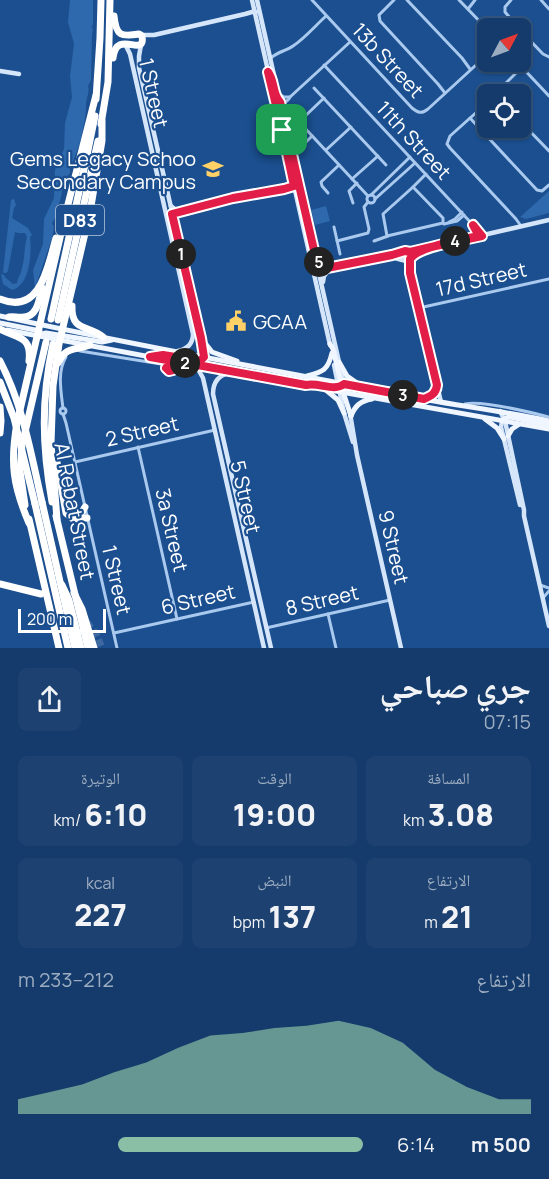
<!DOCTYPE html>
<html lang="ar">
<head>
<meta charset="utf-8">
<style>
	:root { --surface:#143b6b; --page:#1d4271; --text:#f1f3f6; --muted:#9dadc1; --line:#33557e; --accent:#8abfa5 }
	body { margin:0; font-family:Manrope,"Noto Naskh Arabic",sans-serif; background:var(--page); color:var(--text); direction:rtl; height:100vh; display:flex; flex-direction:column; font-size:22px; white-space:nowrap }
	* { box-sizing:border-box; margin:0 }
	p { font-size:20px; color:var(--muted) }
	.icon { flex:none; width:33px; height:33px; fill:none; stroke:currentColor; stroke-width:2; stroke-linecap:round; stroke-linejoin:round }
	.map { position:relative; height:648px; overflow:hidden; direction:ltr }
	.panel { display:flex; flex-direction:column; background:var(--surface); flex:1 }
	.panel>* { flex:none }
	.needle { width:39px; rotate:49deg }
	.controls { position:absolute; left:477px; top:18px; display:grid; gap:12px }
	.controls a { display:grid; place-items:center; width:54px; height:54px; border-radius:9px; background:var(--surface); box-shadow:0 2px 4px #0004,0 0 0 2px var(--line); font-size:30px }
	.scale { position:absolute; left:18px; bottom:15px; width:88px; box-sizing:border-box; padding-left:6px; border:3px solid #fff; border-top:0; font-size:16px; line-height:21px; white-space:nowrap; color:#fff; -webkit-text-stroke:4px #1b4f8f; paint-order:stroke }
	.pin { position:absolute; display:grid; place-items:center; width:51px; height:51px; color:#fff; margin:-26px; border-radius:12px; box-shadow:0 3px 9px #0006 }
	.km { position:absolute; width:30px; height:30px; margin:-15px; border-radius:50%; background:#222; color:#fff; font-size:16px; line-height:30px; text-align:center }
	.round { display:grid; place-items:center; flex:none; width:63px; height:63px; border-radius:9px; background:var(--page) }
	.summary { display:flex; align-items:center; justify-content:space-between; height:102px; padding:0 18px }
	h1 { font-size:33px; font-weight:800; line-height:45px }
	.figures { display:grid; grid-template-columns:repeat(3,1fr); gap:9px; height:102px; padding:6px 18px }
	.figures div { display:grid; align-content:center; border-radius:9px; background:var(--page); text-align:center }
	.figures b { font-size:30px; font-weight:800 }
	.figures small { font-size:16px; font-weight:400 }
	.figures p { font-size:16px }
	.chart { height:168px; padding:12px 18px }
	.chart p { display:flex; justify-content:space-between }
	.chart svg { width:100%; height:108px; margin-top:6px; fill:var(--accent); opacity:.7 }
	ul { padding:0 18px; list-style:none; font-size:20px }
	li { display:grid; grid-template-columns:96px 72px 1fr; align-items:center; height:45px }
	li i { height:15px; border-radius:8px; background:var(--accent) }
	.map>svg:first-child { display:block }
	.green { fill:#2e69ad }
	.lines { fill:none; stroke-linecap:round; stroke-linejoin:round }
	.highway-tunnel { stroke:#3d69a0; stroke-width:7; stroke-dasharray:7 3.5; stroke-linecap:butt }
	.street { stroke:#a9c9ee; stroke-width:3 }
	.secondary { stroke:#d6e6fa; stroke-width:4.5 }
	.primary { stroke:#f0f6ff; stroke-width:5 }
	.highway { stroke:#fff; stroke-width:7 }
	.highway-bridge { stroke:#fff; stroke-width:7 }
	.route-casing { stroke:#fff; stroke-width:12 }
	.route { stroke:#e11d48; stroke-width:8 }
	.labels { text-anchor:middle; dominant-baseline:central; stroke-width:4.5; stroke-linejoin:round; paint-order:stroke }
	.shield { fill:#1b4f8f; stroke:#bbcadd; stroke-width:1.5 }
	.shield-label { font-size:18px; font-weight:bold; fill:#fff }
	.street-label { font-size:20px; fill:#fff; stroke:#1b4f8f }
	.poi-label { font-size:20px; fill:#fff; stroke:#1b4f8f; text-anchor:end }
</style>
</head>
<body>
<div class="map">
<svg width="549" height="648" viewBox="0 0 549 648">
	<rect width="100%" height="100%" fill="#1b4f8f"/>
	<!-- green -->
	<g class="green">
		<path d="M70,0H93V24L92,27L93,30L92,36L91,80L88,86C90,93 86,98 86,105C86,118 83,130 80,142C78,150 74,157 72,165L70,167V173L66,178C66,183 63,186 62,191C61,198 60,203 56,209L57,215L52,223L54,227L52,238L35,288L33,270L43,244L44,219L54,198L55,170L64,149L65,123L72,97L70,76L74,44L68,22Z"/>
		<polygon points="549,191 549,213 526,219 520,217"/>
		<path d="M14,199L16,205L14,208L12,218L28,228L32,235L30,237C32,252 30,286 12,290L3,284L1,274L4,275L6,278L13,284L17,283C18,277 21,274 22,268C25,258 24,247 27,237L25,233H18L15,232L8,271L6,273H4L3,272L11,200Z"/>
		<polygon points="326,206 330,221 315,225 311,210"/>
	</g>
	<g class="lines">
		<!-- highway-tunnel -->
		<polyline class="highway-tunnel" points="87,622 97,636 102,648"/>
		<!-- street -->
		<g class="street">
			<path d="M312,0L412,108C418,113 422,114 428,109L488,54"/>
			<polyline points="394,0 379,15 380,21 438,84 445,93"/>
			<polyline points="407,0 462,58 470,69"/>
			<polyline points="459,0 488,30"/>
			<polyline points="511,0 505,7 505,12 519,28"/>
			<polyline points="541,0 549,9"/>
			<polyline points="468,9 475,0"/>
			<polyline points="520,30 543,54 549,57"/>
			<path d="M271,58C277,52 286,51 293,46C305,38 315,26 326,16"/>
			<polyline points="517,62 549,96"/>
			<polyline points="324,65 473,225 479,236"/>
			<polyline points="314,88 386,165"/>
			<polyline points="279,94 284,97 290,97"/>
			<polyline points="495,94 522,67"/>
			<polyline points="324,98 302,119 302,125 368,196"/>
			<path d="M281,102C285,103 288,101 290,97L350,42"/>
			<polyline points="488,102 450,136 447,144 450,148 516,219 521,226"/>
			<polyline points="470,118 537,190 542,191 549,185"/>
			<polyline points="520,121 549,151"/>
			<polyline points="300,148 312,136"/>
			<polyline points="326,150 351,127"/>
			<polyline points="352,179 378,156"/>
			<polygon points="413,187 443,218 443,223 387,236 383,214"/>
			<polyline points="413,187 426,174"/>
			<polyline points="328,193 322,186 321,182 339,165"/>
			<circle cx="371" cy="199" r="4"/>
			<polyline points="371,195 410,157"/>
			<polyline points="375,199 415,163"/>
			<polyline points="353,203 349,191 357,183"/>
			<polyline points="449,222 455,219 462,212"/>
			<polyline points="444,224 457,221 464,215"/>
			<polyline points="334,227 340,254"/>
			<polyline points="337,241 368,233 369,229 364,207 368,202"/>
			<polyline points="374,241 388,236"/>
			<polyline points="419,308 549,279"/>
			<polyline points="80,351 161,364 169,371 173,370 180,363"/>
			<path d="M465,404C483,400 529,412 549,417"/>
			<circle cx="63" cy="411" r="3"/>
			<path d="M63,408C61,392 57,371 66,357"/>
			<polyline points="63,414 66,423 117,648"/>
			<polyline points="138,447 177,619"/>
			<polyline points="75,462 215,430"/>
			<polyline points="540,585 549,588"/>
			<polyline points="543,598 549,591"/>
			<polyline points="328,614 336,648"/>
			<polyline points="266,628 390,600"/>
			<polyline points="114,633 254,602"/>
		</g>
		<!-- secondary -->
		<g class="secondary">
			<polyline points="252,0 330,345"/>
			<polyline points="257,0 344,384"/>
			<polyline points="141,35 154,35 245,14 252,12 256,12"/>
			<path d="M125,44L130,54L193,334C193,344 187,349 178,351"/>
			<polyline points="141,45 139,56 139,68 201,338 204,357"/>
			<polyline points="0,71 19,74"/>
			<path d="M171,206L176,210L183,211C212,204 242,197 272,191C280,189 288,185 295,187"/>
			<circle cx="406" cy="256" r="5"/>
			<polyline points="409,252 549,220"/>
			<polyline points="389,258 395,258 402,260"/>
			<polyline points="410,259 410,273 441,402"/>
			<polyline points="333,270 366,263"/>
			<polyline points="318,272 327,268 402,252"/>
			<polyline points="323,282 324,276 328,271"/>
			<polyline points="334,365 344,413 353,442"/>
			<polyline points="192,366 198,369 203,378 264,648"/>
			<path d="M230,373C218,375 213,382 213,394L271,648"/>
			<polyline points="424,399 434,393 437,385"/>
			<polyline points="500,411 505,421 524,510 524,516 549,626"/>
			<polyline points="350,413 357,455 401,648"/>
			<polyline points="502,421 501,427 520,505"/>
		</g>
		<!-- primary -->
		<g class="primary">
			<path d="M0,316C142,347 285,372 428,400C468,407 509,412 549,421"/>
			<polyline points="0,323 40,331"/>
			<polyline points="7,330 268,379 549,429"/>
			<polyline points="38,335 46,333 102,342 112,340"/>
			<polyline points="201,338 212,352 237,361"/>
			<polyline points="330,344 333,349 341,383 346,393"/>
			<polyline points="161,355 200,361 204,357"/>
			<polyline points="339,362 347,376 357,383"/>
			<path d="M307,376C323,372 328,370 332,353"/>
			<polyline points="326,390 338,400 344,413"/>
			<polyline points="343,392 351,416"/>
			<path d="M351,416C355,406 360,401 372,399"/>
			<polyline points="485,419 497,428 504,439"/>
			<polyline points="502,421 506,418 510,417 549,425"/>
			<polyline points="508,436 512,429 518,425"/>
		</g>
		<!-- highway -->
		<g class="highway">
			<path d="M113,58C116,28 146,59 142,36L139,34C121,37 116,36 114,16"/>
			<polyline points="96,99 100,38 101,0"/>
			<polyline points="101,124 108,82 110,0"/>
			<path d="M0,299C41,316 48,265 56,238"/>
			<path d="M72,306C71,332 89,325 103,337"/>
			<path d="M9,317C14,316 18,318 24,317C38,316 39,299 42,288"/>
			<polyline points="51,319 86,160 95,116"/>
			<polyline points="58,320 98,141"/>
			<path d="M0,329C16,338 32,335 29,361"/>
			<path d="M58,363C67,345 75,351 90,345"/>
			<polyline points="0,407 1,421 0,433"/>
			<polyline points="57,462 66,513 73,519 87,518"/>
			<polyline points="42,502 75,648"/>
			<path d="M52,502C42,446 41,400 53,344"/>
			<polyline points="35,504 68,648"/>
			<polyline points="25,505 20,471 22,445 46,342"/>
			<polyline points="56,516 88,648"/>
			<polyline points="29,519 59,648"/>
			<polyline points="57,519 51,443 53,386 59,344 90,212 102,141 102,121"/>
			<polyline points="78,519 85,507"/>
			<path d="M29,523C13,486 10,463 17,423L65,216L96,95"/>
			<polyline points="0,584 41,594"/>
		</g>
		<!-- highway-bridge -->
		<g class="highway-bridge">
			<path d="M0,361C23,405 31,454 42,502"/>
			<polyline points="0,382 14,418 35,504"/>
			<polyline points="62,585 69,600 81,648"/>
			<polyline points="74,593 82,609 94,648"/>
		</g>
	</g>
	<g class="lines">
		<!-- route casing -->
		<g class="route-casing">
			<path id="route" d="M282,130L294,186L284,189L233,198L172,214L201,338L204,357L200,361L163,355L150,357L173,361L171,367L168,369L166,368L169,371L173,370L181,362L306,385C319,382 334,392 344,384L424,399C431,396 436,394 437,385L410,273V259C419,246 463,240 479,236L473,225L482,236L431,247L410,252L405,251L392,255L327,268L316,259L280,102C272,94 275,81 268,72L282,130"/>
		</g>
		<!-- route -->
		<use href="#route" class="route"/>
	</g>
	<!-- icons -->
	<defs>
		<g id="school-bare" transform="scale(1.62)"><path d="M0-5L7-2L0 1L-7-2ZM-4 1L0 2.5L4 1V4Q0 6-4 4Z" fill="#ffd166" stroke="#1b4f8f" stroke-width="2.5" paint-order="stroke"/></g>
		<g id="civic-bare" transform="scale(1.62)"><path d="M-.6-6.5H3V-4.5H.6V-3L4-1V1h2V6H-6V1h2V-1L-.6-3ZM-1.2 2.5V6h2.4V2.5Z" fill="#ffd166" stroke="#1b4f8f" stroke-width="2.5" paint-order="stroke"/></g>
	</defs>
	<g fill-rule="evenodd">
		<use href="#school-bare" x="213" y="169"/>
		<use href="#civic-bare" x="236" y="321"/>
	</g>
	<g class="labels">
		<!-- shield labels -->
		<rect class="shield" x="56" y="205" width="48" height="30" rx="4.5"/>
		<g class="shield-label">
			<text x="80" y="220">D83</text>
		</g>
		<!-- street labels -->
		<g class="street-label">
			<text transform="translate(388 60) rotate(47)">13b Street</text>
			<text transform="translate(154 93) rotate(77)">1 Street</text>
			<text transform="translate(414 140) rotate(47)">11th Street</text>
			<text transform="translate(481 279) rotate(-13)">17d Street</text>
			<text transform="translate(142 431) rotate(-13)">2 Street</text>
			<text transform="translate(246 497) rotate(77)">5 Street</text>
			<text transform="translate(75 511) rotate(79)">Al Rebat Street</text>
			<text transform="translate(172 530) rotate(77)">3a Street</text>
			<text transform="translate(394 547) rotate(77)">9 Street</text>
			<text transform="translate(117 580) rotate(77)">1 Street</text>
			<text transform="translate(198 599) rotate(-13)">6 Street</text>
			<text transform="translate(322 600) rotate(-13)">8 Street</text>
		</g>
		<!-- poi labels -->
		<g class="poi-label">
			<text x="196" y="158">Gems Legacy Schoo<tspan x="196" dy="23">Secondary Campus</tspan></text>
			<text x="253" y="321" text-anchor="start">GCAA</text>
		</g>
	</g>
</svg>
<div class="controls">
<a><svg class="needle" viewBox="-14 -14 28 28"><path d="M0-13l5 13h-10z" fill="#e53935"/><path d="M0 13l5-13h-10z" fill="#9dadc1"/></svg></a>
<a><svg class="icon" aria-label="locate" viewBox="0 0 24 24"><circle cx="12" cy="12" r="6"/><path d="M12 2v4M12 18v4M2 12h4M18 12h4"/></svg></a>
</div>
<div class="scale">200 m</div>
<div class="pin" style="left:282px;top:130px;background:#1e9e55"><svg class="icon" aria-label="arrive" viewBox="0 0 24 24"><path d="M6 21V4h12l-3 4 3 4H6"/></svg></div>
<b class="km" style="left:181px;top:254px">1</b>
<b class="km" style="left:185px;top:363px">2</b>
<b class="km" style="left:403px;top:395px">3</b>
<b class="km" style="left:455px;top:241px">4</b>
<b class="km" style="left:319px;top:262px">5</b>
</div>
<section class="panel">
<div class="summary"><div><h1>جري صباحي</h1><p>07:15</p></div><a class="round"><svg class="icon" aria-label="share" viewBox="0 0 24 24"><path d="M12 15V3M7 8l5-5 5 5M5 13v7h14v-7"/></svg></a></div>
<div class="figures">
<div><p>المسافة</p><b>3.08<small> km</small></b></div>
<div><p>الوقت</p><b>19:00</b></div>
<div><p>الوتيرة</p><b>6:10<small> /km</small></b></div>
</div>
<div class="figures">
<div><p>الارتفاع</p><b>21<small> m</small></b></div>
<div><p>النبض</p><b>137<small> bpm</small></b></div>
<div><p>kcal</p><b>227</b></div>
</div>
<div class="chart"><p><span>الارتفاع</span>212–233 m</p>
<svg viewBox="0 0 160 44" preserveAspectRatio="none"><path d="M0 44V38L10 35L20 32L30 27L40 23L50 17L60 12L70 11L80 9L90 8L100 6L110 9L120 15L130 26L140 33L150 38L160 38V44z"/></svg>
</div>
<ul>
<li><b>500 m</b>6:14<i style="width:71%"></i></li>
</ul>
</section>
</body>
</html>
